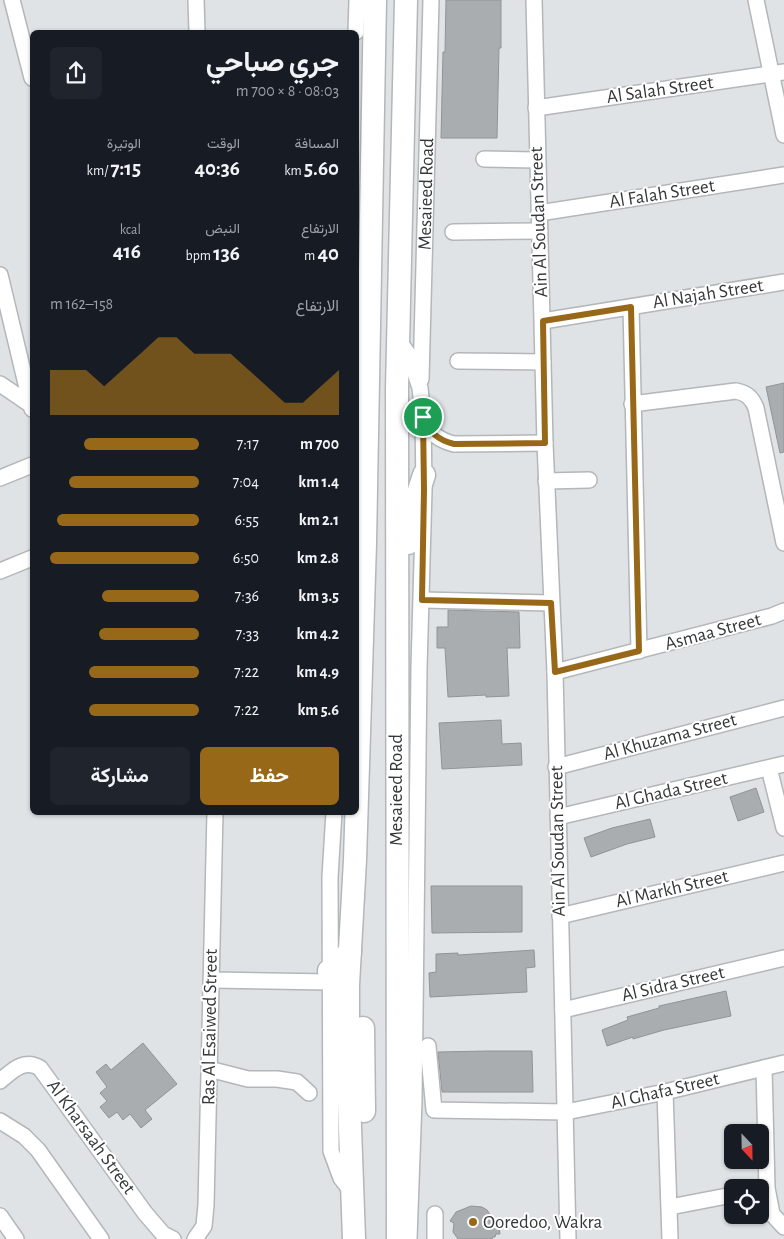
<!DOCTYPE html>
<html lang="ar">
<head>
<meta charset="utf-8">
<style>
	:root { --surface:#171b24; --page:#20242c; --text:#f1f3f6; --muted:#9ea1a6; --accent:#986819 }
	body { margin:0; font-family:"Alegreya Sans",Vazirmatn,sans-serif; background:var(--page); color:var(--text); direction:rtl; height:100vh; display:flex; flex-direction:column; font-size:19px; white-space:nowrap }
	* { box-sizing:border-box; margin:0 }
	p { font-size:16px; color:var(--muted) }
	.icon { flex:none; width:28px; height:28px; fill:none; stroke:currentColor; stroke-width:2; stroke-linecap:round; stroke-linejoin:round }
	.map { position:relative; flex:1; overflow:hidden; direction:ltr }
	.side { position:absolute; left:30px; top:30px; width:329px; height:785px; display:flex; flex-direction:column; background:var(--surface); border-radius:8px; box-shadow:0 1px 4px #0004; direction:rtl }
	.side>* { flex:none }
	.needle { width:32px; rotate:158deg }
	.fabs { position:absolute; left:724px; top:1124px; display:grid; gap:10px }
	.fabs a { display:grid; place-items:center; width:45px; height:45px; border-radius:8px; background:var(--surface); box-shadow:0 1px 4px #0004; font-size:25px }
	.pin { position:absolute; display:grid; place-items:center; width:42px; height:42px; color:#fff; margin:-21px; border:2px solid #fff; border-radius:50%; box-shadow:0 1px 5px #0007 }
	.round { display:grid; place-items:center; flex:none; width:52px; height:52px; border-radius:8px; background:var(--page) }
	.summary { display:flex; align-items:center; justify-content:space-between; height:85px; padding:0 20px }
	h1 { font-size:28px; font-weight:700; line-height:38px }
	.figures { display:grid; grid-template-columns:repeat(3,1fr); gap:8px; height:85px; padding:5px 20px }
	.figures div { display:grid; align-content:center }
	.figures b { font-size:21px; font-weight:700 }
	.figures small { font-size:14px; font-weight:400 }
	.figures p { font-size:14px }
	.chart { height:140px; padding:10px 20px }
	.chart p { display:flex; justify-content:space-between }
	.chart svg { width:100%; height:90px; margin-top:5px; fill:var(--accent); opacity:.7 }
	.button { display:flex; gap:10px; margin-top:auto; padding:10px 20px }
	.button a { flex:1; height:58px; border-radius:8px; background:var(--accent); color:#fff; font-size:20px; font-weight:700; line-height:58px; text-align:center }
	.button a+a { background:var(--page); color:var(--text) }
	ul { padding:0 20px; list-style:none; font-size:16px }
	li { display:grid; grid-template-columns:80px 60px 1fr; align-items:center; height:38px }
	li i { height:12px; border-radius:6px; background:var(--accent) }
	.map>svg:first-child { display:block }
	.building { fill:#a9adb0; stroke:#909497 }
	.lines { fill:none; stroke-linecap:round; stroke-linejoin:round }
	.minor-casing { stroke:#b3b7ba; stroke-width:18 }
	.highway-casing { stroke:#b3b7ba; stroke-width:25 }
	.minor { stroke:#fff; stroke-width:15 }
	.highway { stroke:#fff; stroke-width:22 }
	.route-casing { stroke:#fff; stroke-width:10 }
	.route { stroke:#986819; stroke-width:6 }
	.poi-dot { fill:#986819; stroke:#fff; stroke-width:2 }
	.labels { text-anchor:middle; dominant-baseline:central; stroke-width:4; stroke-linejoin:round; paint-order:stroke }
	.street-label { font-size:19px; fill:#353738; stroke:#fff }
	.poi-label { font-size:19px; fill:#353738; stroke:#fff; text-anchor:start }
</style>
</head>
<body>
<div class="map">
<svg width="784" height="1239" viewBox="0 0 784 1239">
	<rect width="100%" height="100%" fill="#dfe3e6"/>
	<!-- building -->
	<g class="building">
		<polygon points="446,0 501,0 501,48 499,48 497,138 441,138 443,52 445,52"/>
		<polygon points="784,383 784,452 780,453 766,387"/>
		<polygon points="448,610 519,612 520,648 507,648 509,696 486,697 486,695 448,697 445,648 437,648 437,627 448,627"/>
		<polygon points="501,720 502,744 521,743 522,765 442,769 439,723"/>
		<polygon points="756,788 764,812 738,821 730,797"/>
		<polygon points="650,819 655,837 627,844 591,857 584,838 612,828"/>
		<polygon points="431,886 522,886 522,932 432,933"/>
		<polygon points="534,950 535,967 526,968 527,992 430,997 429,973 436,972 436,954 458,953 458,955"/>
		<polygon points="726,991 731,1016 664,1030 633,1039 633,1037 607,1046 602,1030 628,1020 627,1017 659,1008 659,1006"/>
		<polygon points="143,1043 177,1084 145,1110 152,1119 141,1128 130,1114 123,1120 117,1112 109,1118 100,1107 107,1101 100,1093 107,1087 96,1072 106,1064 111,1070"/>
		<polygon points="488,1051 532,1051 533,1092 442,1092 438,1052"/>
		<polygon points="471,1206 482,1207 487,1210 497,1225 499,1224 500,1234 496,1234 495,1237 493,1237 492,1239 458,1239 453,1232 454,1223 450,1221 456,1212"/>
	</g>
	<g class="lines">
		<!-- minor casing -->
		<g class="minor-casing">
			<g id="minor">
				<polyline points="12,0 32,78"/>
				<polyline points="196,0 197,32"/>
				<polyline points="534,0 545,443 555,672 568,1239"/>
				<polyline points="756,0 784,135"/>
				<polyline points="356,32 357,0"/>
				<polyline points="536,108 784,72"/>
				<polyline points="484,159 537,160"/>
				<polyline points="539,213 784,175"/>
				<polyline points="453,232 540,231"/>
				<polyline points="0,275 32,409"/>
				<polyline points="631,307 639,651"/>
				<polyline points="543,321 784,282"/>
				<polyline points="398,340 409,355 420,388 423,417 424,490 419,668 414,1100 409,1239"/>
				<polyline points="458,361 543,362"/>
				<path id="s1" d="M421,379L431,0"/>
				<polyline points="0,384 31,405"/>
				<path d="M632,404L736,391C747,393 752,398 756,408L784,543"/>
				<path d="M423,418C430,433 438,440 454,444L545,443"/>
				<polyline points="0,478 32,465"/>
				<polyline points="546,481 589,480"/>
				<polyline points="0,571 32,558"/>
				<polyline points="422,600 551,603"/>
				<polyline points="555,672 772,616 784,611"/>
				<polyline points="556,767 784,708"/>
				<polyline points="769,768 784,828"/>
				<polyline points="334,812 330,877 331,1151 341,1178 352,1192"/>
				<polyline points="558,817 784,764"/>
				<polyline points="560,916 784,863"/>
				<polyline points="212,980 329,982"/>
				<polyline points="563,1010 784,958"/>
				<polyline points="428,1046 434,1110 566,1112 665,1092 784,1063"/>
				<polyline points="764,1068 767,1188 772,1214 784,1227"/>
				<polyline points="209,1069 248,1079 277,1079 297,1082 309,1093"/>
				<path d="M0,1081C12,1071 24,1058 40,1068L145,1213L163,1234L173,1239"/>
				<polyline points="665,1092 670,1239"/>
				<polyline points="0,1121 24,1136 38,1150 101,1239"/>
				<polyline points="670,1207 732,1195"/>
				<polyline points="0,1216 16,1239"/>
				<polyline points="195,1239 204,1226 206,1205 215,812"/>
				<polyline points="435,1239 435,1214"/>
			</g>
		</g>
		<!-- highway casing -->
		<g class="highway-casing">
			<g id="highway">
				<path d="M408,543C410,519 416,498 424,475"/>
				<polyline points="329,971 350,952"/>
				<polyline points="363,1028 364,1111"/>
				<polyline points="354,1239 348,1072 348,985 355,860 365,543 375,0"/>
				<polyline points="398,1239 397,389 406,0"/>
			</g>
		</g>
		<!-- minor -->
		<use href="#minor" class="minor"/>
		<!-- highway -->
		<use href="#highway" class="highway"/>
	</g>
	<g class="lines">
		<!-- route casing -->
		<g class="route-casing">
			<path id="route" d="M631,307L639,651L555,672L551,603L422,600L424,490L423,417C430,433 438,440 454,444L545,443L543,321Z"/>
		</g>
		<!-- route -->
		<use href="#route" class="route"/>
	</g>
	<!-- markers -->
	<circle class="poi-dot" cx="473" cy="1222" r="5"/>
	<g class="labels">
		<!-- street labels -->
		<g class="street-label">
			<text transform="translate(660 90) rotate(-8)">Al Salah Street</text>
			<text stroke="none"><textPath href="#s1" startOffset="185">Mesaieed Road</textPath></text>
			<text transform="translate(662 194) rotate(-9)">Al Falah Street</text>
			<text transform="translate(539 222) rotate(-92)">Ain Al Soudan Street</text>
			<text transform="translate(708 294) rotate(-9)">Al Najah Street</text>
			<text transform="translate(713 632) rotate(-15)">Asmaa Street</text>
			<text transform="translate(670 737) rotate(-15)">Al Khuzama Street</text>
			<text transform="translate(396 790) rotate(-90)">Mesaieed Road</text>
			<text transform="translate(671 791) rotate(-13)">Al Ghada Street</text>
			<text transform="translate(558 841) rotate(-91)">Ain Al Soudan Street</text>
			<text transform="translate(672 889) rotate(-13)">Al Markh Street</text>
			<text transform="translate(673 984) rotate(-13)">Al Sidra Street</text>
			<text transform="translate(210 1027) rotate(-89)">Ras Al Esaiwed Street</text>
			<text transform="translate(665 1091) rotate(-13)">Al Ghafa Street</text>
			<text transform="translate(91 1137) rotate(54)">Al Kharsaah Street</text>
		</g>
		<!-- poi labels -->
		<g class="poi-label">
			<text x="483" y="1222">Ooredoo, Wakra</text>
		</g>
	</g>
</svg>
<div class="fabs">
<a><svg class="needle" viewBox="-14 -14 28 28"><path d="M0-13l5 13h-10z" fill="#e53935"/><path d="M0 13l5-13h-10z" fill="#9ea1a6"/></svg></a>
<a><svg class="icon" aria-label="locate" viewBox="0 0 24 24"><circle cx="12" cy="12" r="6"/><path d="M12 2v4M12 18v4M2 12h4M18 12h4"/></svg></a>
</div>
<div class="pin" style="left:423px;top:417px;background:#1e9e55"><svg class="icon" aria-label="arrive" viewBox="0 0 24 24"><path d="M6 21V4h12l-3 4 3 4H6"/></svg></div>
<section class="side">
<div class="summary"><div><h1>جري صباحي</h1><p>08:03 · 8 × 700 m</p></div><a class="round"><svg class="icon" aria-label="share" viewBox="0 0 24 24"><path d="M12 15V3M7 8l5-5 5 5M5 13v7h14v-7"/></svg></a></div>
<div class="figures">
<div><p>المسافة</p><b>5.60<small> km</small></b></div>
<div><p>الوقت</p><b>40:36</b></div>
<div><p>الوتيرة</p><b>7:15<small> /km</small></b></div>
</div>
<div class="figures">
<div><p>الارتفاع</p><b>40<small> m</small></b></div>
<div><p>النبض</p><b>136<small> bpm</small></b></div>
<div><p>kcal</p><b>416</b></div>
</div>
<div class="chart"><p><span>الارتفاع</span>158–162 m</p>
<svg viewBox="0 0 160 44" preserveAspectRatio="none"><path d="M0 44V22L10 22L20 22L30 30L40 22L50 14L60 6L70 6L80 14L90 14L100 14L110 22L120 30L130 38L140 38L150 30L160 22V44z"/></svg>
</div>
<ul>
<li><b>700 m</b>7:17<i style="width:77%"></i></li>
<li><b>1.4 km</b>7:04<i style="width:87%"></i></li>
<li><b>2.1 km</b>6:55<i style="width:95%"></i></li>
<li><b>2.8 km</b>6:50<i style="width:100%"></i></li>
<li><b>3.5 km</b>7:36<i style="width:65%"></i></li>
<li><b>4.2 km</b>7:33<i style="width:67%"></i></li>
<li><b>4.9 km</b>7:22<i style="width:74%"></i></li>
<li><b>5.6 km</b>7:22<i style="width:74%"></i></li>
</ul>
<div class="button"><a>حفظ</a><a>مشاركة</a></div>
</section>
</div>
</body>
</html>
